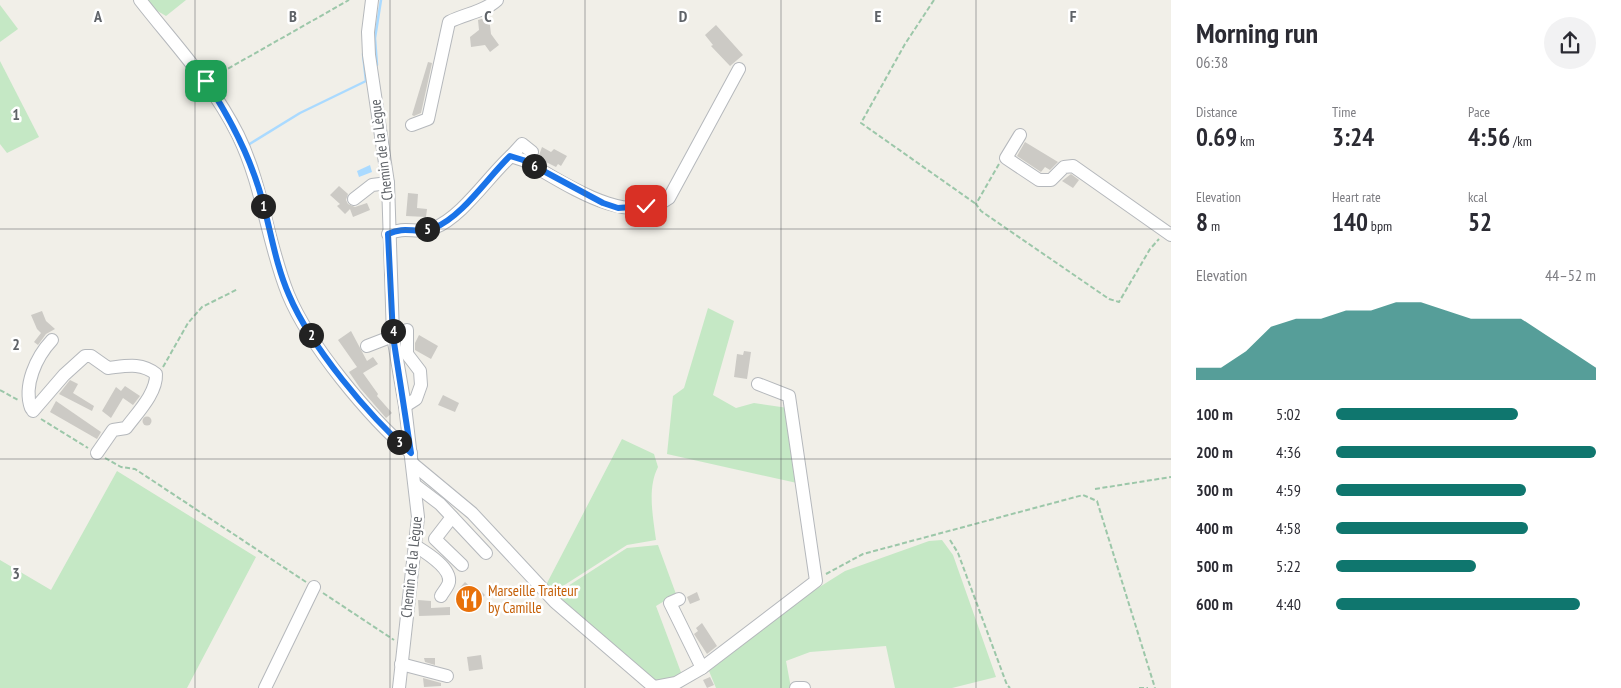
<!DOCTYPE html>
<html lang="en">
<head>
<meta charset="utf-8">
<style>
	:root { --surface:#fff; --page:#f2f2f3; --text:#2b2b33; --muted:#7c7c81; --accent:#0f766e }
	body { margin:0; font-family:"PT Sans Narrow",sans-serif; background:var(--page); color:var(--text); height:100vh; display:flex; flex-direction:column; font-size:19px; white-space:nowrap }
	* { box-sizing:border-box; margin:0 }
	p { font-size:16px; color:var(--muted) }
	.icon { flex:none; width:28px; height:28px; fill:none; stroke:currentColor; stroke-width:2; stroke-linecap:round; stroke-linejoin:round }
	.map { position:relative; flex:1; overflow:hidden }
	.sheet { display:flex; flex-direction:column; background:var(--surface); width:450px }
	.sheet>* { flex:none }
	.pin { position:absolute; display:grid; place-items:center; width:42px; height:42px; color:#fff; margin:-21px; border-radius:10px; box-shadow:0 2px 8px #0006 }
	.km { position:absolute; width:25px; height:25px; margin:-12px; border-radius:50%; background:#222; color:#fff; font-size:14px; line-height:25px; text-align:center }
	.round { display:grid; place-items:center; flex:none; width:52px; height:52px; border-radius:26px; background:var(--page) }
	.summary { display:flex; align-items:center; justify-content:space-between; height:85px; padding:0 25px }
	h1 { font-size:28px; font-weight:600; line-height:38px }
	.metrics { display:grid; grid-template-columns:repeat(3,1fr); gap:8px; height:85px; padding:5px 25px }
	.metrics div { display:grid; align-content:center }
	.metrics b { font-size:25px; font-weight:600 }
	.metrics small { font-size:14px; font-weight:400 }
	.metrics p { font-size:14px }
	.chart { height:140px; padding:10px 25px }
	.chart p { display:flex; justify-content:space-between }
	.chart svg { width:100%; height:90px; margin-top:5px; fill:var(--accent); opacity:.7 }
	ul { padding:0 25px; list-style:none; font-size:16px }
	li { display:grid; grid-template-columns:80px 60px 1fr; align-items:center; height:38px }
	li i { height:12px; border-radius:6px; background:var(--accent) }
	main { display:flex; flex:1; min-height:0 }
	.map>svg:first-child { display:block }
	.green { fill:#c5e8c5 }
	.water { fill:#aadaff }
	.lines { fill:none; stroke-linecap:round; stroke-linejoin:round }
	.stream { stroke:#aadaff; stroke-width:2.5 }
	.building { fill:#cccac5 }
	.minor-casing { stroke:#b5b8bc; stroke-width:14 }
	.path { stroke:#9cc7a9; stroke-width:2; stroke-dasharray:5 2.5; stroke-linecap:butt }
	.minor { stroke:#fff; stroke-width:12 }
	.route-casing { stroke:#fff; stroke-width:10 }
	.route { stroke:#1a73e8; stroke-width:6 }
	.grid { fill:none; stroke:#5f6368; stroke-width:1; stroke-opacity:0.55 }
	.labels { text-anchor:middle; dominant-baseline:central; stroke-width:5; stroke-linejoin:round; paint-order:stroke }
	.street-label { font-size:15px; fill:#5f6368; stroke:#fff }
	.food-label { font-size:15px; fill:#c56008; stroke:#fff; text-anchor:start }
	.grid-label { font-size:16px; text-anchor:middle; font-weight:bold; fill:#5f6368; stroke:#fff; stroke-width:5; stroke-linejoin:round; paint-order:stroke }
</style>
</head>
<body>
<main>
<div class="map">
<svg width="1171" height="688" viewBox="0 0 1171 688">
	<rect width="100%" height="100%" fill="#f1efe8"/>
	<!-- green -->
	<g class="green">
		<polygon points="145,0 186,0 166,16 149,6"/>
		<polygon points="0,5 18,29 0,42"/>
		<polygon points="0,61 39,137 7,153 0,144"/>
		<polygon points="708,308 734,321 713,395 736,408 754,403 788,408 797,483 667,454 673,396 684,388"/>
		<path d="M622,439L654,454L658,467C647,489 653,516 656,540L627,545L552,593L546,585Z"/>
		<polygon points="117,471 256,557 187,688 0,688 0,560 51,590"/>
		<polygon points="942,540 953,555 996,677 952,688 895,688 886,646 810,652 786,661 791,688 716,688 709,671 810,593 845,571 929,541"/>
		<polygon points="658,545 676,594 656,606 682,675 654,683 554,595 627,548"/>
	</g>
	<!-- water -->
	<polygon class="water" points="370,165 372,172 359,177 357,171"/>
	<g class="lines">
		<!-- stream -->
		<g class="stream">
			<polyline points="377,65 375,38 381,0"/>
			<polyline points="248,145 300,113 366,81 363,54"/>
		</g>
	</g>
	<!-- building -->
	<g class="building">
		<polygon points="489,17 491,34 499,45 490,52 485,45 471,47 470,37 479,30 478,20"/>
		<polygon points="716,25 743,55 730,66 711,46 713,45 705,35"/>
		<polygon points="428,62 432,63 421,113 414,116 412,115"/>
		<polygon points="1025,142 1058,162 1050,170 1045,167 1041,172 1017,156"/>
		<polygon points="542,147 551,152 554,149 567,156 561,166 558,164 556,167 538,158"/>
		<polygon points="1071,174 1079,180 1073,188 1062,181"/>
		<polygon points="339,186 348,194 346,200 348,204 355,207 367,203 370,210 353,217 350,209 345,214 337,206 340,204 330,195"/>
		<polygon points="408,193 418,194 417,208 427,209 426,217 406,216"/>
		<polygon points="42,311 46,321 55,329 46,334 38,345 34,342 41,333 37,329 31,315"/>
		<polygon points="351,331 367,361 373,357 378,364 363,373 378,394 377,396 392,413 386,418 360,388 349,372 357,367 338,340"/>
		<polygon points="419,335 438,346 431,359 415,350 415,343"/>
		<polygon points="744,351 751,352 747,379 734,377 737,354 743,355"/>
		<polygon points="70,380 78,384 73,393 94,406 92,411 59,394"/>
		<polygon points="125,386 140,396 133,405 123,398 111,418 102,411 116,387 121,391"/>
		<polygon points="443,395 459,403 455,412 438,405"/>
		<polygon points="56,401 101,432 97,439 50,412"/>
		<circle cx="147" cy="421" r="4.5"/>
		<polygon points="465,582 475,591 478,588 485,595 468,612 456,602 458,590"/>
		<polygon points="697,592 700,600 690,604 687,597"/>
		<polygon points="418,600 431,601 431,608 450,607 450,615 419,616"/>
		<polygon points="702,623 717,646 707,654 694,634 698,631 696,628"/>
		<polygon points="481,655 483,669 469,671 467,657"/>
		<polygon points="424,658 435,658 435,665 425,662"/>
		<polygon points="710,677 714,685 707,688 703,680"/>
		<polygon points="423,678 441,683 441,686 424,687"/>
	</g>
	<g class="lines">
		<!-- minor casing -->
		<g class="minor-casing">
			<g id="minor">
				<path d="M140,0C175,45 212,83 238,135C263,186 267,242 288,294C309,345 369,417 411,453"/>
				<polyline points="372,0 368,32 369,55 388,183 393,336 405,406 418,517 399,688"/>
				<path d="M412,125L428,119L449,22C464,14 484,12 497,0"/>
				<polyline points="1020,135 1006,158 1039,180 1051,180 1064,167 1073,166 1171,235"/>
				<polyline points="511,156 522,144 532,152"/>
				<polyline points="354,199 372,185 388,183"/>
				<path d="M388,234C407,225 416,235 434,228C462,217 488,177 511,156L523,160C561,180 627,230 669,198L739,69"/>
				<polyline points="367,346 393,336"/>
				<polyline points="405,406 416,399 421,385 420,371 407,354 407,330"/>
				<path d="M31,408C23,386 36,357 52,340"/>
				<path d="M33,411L64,375L85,356H91L108,368C126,366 141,362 156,374C157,393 137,413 126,428L113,430L97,453"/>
				<polyline points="413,464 472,513 555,602 655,688"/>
				<polyline points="415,485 440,504 486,553"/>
				<polyline points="452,517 435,539 462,565"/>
				<path d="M414,545C425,552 451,567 449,582C448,587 443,592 441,596"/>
				<polyline points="401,664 447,676"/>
				<polyline points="702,668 816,581 789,396 758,384"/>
				<polyline points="655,687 676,683 702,668 670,603 679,599"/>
				<polyline points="265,688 314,587"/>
				<polyline points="796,688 804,688"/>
			</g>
		</g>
		<!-- path -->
		<g class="path">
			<polyline points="934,0 905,44 861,123 976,204"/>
			<polyline points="215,76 349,0"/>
			<polyline points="999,164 976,204 981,211 1109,299 1119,302 1150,249 1159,239"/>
			<polyline points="163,367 188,323 202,307 238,289"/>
			<polyline points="0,390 18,400"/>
			<polyline points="41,419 88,448"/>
			<polyline points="105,458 121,467 135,469 306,582"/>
			<polyline points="1095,489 1171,477"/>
			<polyline points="950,540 958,553 1007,685 1010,688"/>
			<polyline points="826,574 863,554 1083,495 1097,501 1155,688"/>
			<polyline points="323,593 394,640"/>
			<polyline points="1139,688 1148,688"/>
		</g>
		<!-- minor -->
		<use href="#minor" class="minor"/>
	</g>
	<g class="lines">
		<!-- route casing -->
		<g class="route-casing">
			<path id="route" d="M206,81C228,115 247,150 259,189C270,224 274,261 289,295C311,347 368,415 411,453L393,336L388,234C407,225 416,235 434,228C462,217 488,177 510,156L523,160L603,203L618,208L646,206"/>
		</g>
		<!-- route -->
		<use href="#route" class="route"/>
	</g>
	<!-- grid -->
	<path class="grid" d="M195,0V688M390,0V688M585,0V688M781,0V688M976,0V688M0,229H1171M0,459H1171"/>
	<!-- icons -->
	<defs>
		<g id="restaurant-disc" transform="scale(1.4375)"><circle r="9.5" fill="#e8710a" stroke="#fff"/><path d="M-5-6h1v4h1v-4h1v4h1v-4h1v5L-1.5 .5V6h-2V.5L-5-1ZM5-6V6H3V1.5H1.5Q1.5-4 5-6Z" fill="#fff"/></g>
	</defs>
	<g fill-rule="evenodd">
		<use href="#restaurant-disc" x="469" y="599"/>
	</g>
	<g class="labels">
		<!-- street labels -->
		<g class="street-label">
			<text transform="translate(381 150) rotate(-97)">Chemin de la Lègue</text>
			<text transform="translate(411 567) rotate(-84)">Chemin de la Lègue</text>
		</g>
		<!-- food labels -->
		<g class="food-label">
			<text x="488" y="590">Marseille Traiteur<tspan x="488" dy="17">by Camille</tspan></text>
		</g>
	</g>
	<g class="grid-label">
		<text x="98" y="22">A</text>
		<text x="293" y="22">B</text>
		<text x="488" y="22">C</text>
		<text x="683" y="22">D</text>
		<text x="878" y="22">E</text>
		<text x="1073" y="22">F</text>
		<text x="16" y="120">1</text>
		<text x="16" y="350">2</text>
		<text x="16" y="579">3</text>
	</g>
</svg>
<div class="pin" style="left:206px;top:81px;background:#1e9e55"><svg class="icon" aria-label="arrive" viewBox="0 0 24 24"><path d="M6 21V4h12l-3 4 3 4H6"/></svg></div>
<div class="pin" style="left:646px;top:206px;background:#d93025"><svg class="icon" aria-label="check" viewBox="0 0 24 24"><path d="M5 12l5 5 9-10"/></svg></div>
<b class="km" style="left:263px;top:206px">1</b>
<b class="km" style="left:311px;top:335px">2</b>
<b class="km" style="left:399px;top:442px">3</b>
<b class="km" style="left:393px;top:331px">4</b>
<b class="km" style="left:427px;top:229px">5</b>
<b class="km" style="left:534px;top:166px">6</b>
</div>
<section class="sheet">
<div class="summary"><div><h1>Morning run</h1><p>06:38</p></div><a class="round"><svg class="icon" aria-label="share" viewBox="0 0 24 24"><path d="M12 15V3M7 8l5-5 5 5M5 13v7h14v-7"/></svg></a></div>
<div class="metrics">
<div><p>Distance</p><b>0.69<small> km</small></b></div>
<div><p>Time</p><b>3:24</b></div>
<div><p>Pace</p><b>4:56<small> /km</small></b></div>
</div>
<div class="metrics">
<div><p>Elevation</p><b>8<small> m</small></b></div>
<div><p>Heart rate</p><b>140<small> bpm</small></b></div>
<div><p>kcal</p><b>52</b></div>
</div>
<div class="chart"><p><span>Elevation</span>44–52 m</p>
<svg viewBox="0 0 160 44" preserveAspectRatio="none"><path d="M0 44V38L10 38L20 30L30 18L40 14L50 14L60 10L70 10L80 6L90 6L100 10L110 14L120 14L130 14L140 22L150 30L160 38V44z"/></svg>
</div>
<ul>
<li><b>100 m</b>5:02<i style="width:70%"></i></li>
<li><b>200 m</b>4:36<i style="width:100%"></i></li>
<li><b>300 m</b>4:59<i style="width:73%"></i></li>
<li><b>400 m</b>4:58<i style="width:74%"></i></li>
<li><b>500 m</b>5:22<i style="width:54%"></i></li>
<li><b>600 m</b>4:40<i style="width:94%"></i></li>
</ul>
</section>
</main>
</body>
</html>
